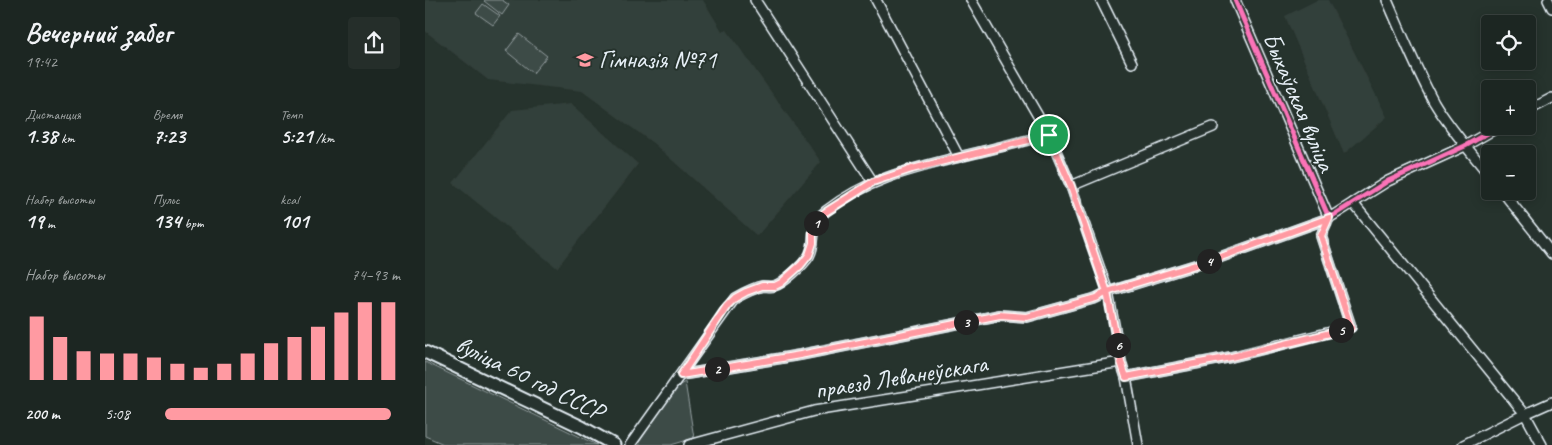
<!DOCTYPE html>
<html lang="ru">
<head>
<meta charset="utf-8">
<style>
	:root { --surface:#1c2622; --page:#252e2a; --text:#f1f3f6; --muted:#a0a5a5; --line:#3a4340; --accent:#ff9aa2 }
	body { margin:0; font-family:Caveat,sans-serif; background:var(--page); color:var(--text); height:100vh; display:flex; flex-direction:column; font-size:19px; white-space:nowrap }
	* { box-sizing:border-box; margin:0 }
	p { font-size:16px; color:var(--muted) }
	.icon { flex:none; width:28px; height:28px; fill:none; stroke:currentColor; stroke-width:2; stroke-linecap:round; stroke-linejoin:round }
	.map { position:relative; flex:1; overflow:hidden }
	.drawer { display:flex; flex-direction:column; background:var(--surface); width:425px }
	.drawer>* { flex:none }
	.tools { position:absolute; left:1056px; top:15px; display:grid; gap:10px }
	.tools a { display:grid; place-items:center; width:55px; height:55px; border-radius:5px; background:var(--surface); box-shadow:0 2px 12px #0003,0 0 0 1px var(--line); font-size:25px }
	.pin { position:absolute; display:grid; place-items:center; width:42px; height:42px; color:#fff; margin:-21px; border:2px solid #fff; border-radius:50%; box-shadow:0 1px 5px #0007 }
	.km { position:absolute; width:25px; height:25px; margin:-12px; border-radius:50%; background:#222; color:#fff; font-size:14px; line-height:25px; text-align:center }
	.round { display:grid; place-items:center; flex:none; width:52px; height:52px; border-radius:5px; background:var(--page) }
	.head { display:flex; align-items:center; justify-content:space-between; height:85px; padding:0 25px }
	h1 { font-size:28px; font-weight:800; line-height:38px }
	.figures { display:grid; grid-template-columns:repeat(3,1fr); gap:8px; height:85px; padding:5px 25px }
	.figures div { display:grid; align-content:center }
	.figures b { font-size:21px; font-weight:800 }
	.figures small { font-size:14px; font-weight:400 }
	.figures p { font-size:14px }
	.chart { height:140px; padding:10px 25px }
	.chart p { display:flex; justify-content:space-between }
	.chart svg { width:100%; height:90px; margin-top:5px; stroke:var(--accent); stroke-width:6 }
	ul { padding:0 25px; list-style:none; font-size:16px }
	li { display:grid; grid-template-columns:80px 60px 1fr; align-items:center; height:38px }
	li i { height:12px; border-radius:6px; background:var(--accent) }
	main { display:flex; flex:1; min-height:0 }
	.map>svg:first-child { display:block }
	.built { fill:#333f3a }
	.green { fill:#3e4b47; stroke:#939ea0 }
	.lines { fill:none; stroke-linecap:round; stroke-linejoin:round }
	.minor-casing { stroke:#e8f1f8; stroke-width:12 }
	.tertiary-casing { stroke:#e8f1f8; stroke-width:15 }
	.minor { stroke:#26332d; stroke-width:9 }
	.tertiary { stroke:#26332d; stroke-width:11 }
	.cycleway-casing { stroke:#26332d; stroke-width:8 }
	.cycleway { stroke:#fb73b8; stroke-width:5 }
	.route-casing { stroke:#fff; stroke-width:10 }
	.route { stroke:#ff9aa2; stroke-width:6 }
	.labels { text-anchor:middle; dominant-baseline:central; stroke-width:4; stroke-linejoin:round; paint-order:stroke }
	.poi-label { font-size:25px; fill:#e8f1f8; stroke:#26332d; text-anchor:start }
	.street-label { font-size:25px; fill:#e8f1f8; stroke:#26332d }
</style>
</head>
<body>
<main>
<section class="drawer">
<div class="head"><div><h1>Вечерний забег</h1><p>19:42</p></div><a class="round"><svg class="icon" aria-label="share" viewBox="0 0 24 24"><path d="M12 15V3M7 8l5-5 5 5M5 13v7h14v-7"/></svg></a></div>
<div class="figures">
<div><p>Дистанция</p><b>1.38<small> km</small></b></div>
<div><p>Время</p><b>7:23</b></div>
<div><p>Темп</p><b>5:21<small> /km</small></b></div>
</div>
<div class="figures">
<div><p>Набор высоты</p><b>19<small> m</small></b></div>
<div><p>Пульс</p><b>134<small> bpm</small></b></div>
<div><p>kcal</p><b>101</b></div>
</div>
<div class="chart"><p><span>Набор высоты</span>74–93 m</p>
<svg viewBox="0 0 160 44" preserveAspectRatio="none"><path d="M5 44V13M15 44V23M25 44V30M35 44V31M45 44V31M55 44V33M65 44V36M75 44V38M85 44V36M95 44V31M105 44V26M115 44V23M125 44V18M135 44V11M145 44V6M155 44V6"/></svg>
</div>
<ul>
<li><b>200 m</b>5:08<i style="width:96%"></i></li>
</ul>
</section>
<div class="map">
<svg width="1127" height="445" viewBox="0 0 1127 445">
	<rect width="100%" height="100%" fill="#26332d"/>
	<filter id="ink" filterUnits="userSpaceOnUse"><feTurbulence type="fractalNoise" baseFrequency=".02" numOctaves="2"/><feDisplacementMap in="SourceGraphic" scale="10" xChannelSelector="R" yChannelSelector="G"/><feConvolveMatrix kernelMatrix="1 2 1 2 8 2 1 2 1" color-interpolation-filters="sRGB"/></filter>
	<g filter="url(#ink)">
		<!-- built -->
		<g class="built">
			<polygon points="0,0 278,0 297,31 302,30 396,162 332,236 229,144 157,91 63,80 0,31"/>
			<polygon points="892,0 903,0 962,117 919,154 860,16"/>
			<polygon points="146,104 213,164 132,268 28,183 87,110"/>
		</g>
		<!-- green -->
		<g class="green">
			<polygon points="60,0 77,0 84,5 77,15 59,1"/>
			<polygon points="58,4 75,16 68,25 51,13"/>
			<polygon points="94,34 122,56 108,73 81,51"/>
			<polygon points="0,362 172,445 21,445 0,436"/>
			<polygon points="260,382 269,438 246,445 212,445 253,386"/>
		</g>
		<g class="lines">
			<!-- minor casing -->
			<g class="minor-casing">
				<g id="minor">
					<polyline points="330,0 448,182"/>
					<polyline points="451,0 534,157"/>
					<polyline points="546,0 624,135 646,186 683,292 696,362 701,377 713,445"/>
					<polyline points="676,0 707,63"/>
					<path d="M962,0C977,34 991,69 1009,102C1025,129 1046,152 1065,176"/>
					<polyline points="1123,0 1127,8"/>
					<polyline points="1102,111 1127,98"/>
					<polyline points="646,186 788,127"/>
					<polyline points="1077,191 1127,254"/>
					<polyline points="928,203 1100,414 1117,445"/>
					<polyline points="256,375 375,355 575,315 602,317 671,298 683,292 793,258 904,218 963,181 1040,146 1075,126"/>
					<polyline points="701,377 806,357 926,327 896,236 904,218 810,0"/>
					<path d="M205,445L310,298C319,293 328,288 338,286C342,286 346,287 349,286C358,284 379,264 384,256C393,240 382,226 401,211C442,179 486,169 534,157C564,150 594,142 624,135"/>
					<polyline points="264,445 389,411 696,362"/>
					<polyline points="1038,445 1100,414 1127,402"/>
				</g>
			</g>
			<!-- tertiary casing -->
			<g class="tertiary-casing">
				<polyline id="tertiary" points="0,352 157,427 189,445"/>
			</g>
			<!-- minor -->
			<use href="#minor" class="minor"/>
			<!-- tertiary -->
			<use href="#tertiary" class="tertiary"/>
			<!-- cycleway casing -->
			<g class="cycleway-casing">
				<g id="cycleway">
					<polyline points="256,375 375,355 575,315 602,317 671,298 683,292 793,258 904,218 963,181 1040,146 1075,126"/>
					<polyline points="701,377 806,357 926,327 896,236 904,218 810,0"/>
				</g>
			</g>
			<!-- cycleway -->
			<use href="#cycleway" class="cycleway"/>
		</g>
	</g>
	<g class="lines" filter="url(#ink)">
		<!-- route casing -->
		<g class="route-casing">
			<polyline id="route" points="624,135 487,169 448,182 399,213 391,222 388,231 388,243 384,255 376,265 356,283 350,286 337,286 321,292 310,298 302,306 256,375 375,355 575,315 602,317 671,298 682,292 793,258 904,218 896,236 926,328 806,357 701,377 696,362 682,292 646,186 624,135"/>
		</g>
		<!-- route -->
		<use href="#route" class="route"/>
	</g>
	<!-- icons -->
	<defs>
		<g id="school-bare" transform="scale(1.35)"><path d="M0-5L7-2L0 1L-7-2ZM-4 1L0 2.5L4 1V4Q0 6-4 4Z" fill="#ff9aa2" stroke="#26332d" stroke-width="2.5" paint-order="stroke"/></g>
	</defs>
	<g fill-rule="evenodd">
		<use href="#school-bare" x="160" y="60"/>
	</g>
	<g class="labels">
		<!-- poi labels -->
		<g class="poi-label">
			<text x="174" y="60">Гімназія №71</text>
		</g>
		<!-- street labels -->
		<g class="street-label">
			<text transform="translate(874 102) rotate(67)">Быхаўская вуліца</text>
			<text transform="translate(476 377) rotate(-9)">праезд Леванеўскага</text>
			<text transform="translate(105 378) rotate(26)">вуліца 60 год СССР</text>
		</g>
	</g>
</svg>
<div class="tools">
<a><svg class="icon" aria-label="locate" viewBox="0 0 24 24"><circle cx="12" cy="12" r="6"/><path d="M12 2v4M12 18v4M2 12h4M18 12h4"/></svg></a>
<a>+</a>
<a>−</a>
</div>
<div class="pin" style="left:624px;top:135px;background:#1e9e55"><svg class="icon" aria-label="arrive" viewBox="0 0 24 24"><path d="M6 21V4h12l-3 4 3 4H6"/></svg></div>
<b class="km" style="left:391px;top:223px">1</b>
<b class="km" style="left:292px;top:369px">2</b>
<b class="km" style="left:541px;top:322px">3</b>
<b class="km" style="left:784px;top:261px">4</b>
<b class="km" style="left:916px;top:330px">5</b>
<b class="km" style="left:693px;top:345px">6</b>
</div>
</main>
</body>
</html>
